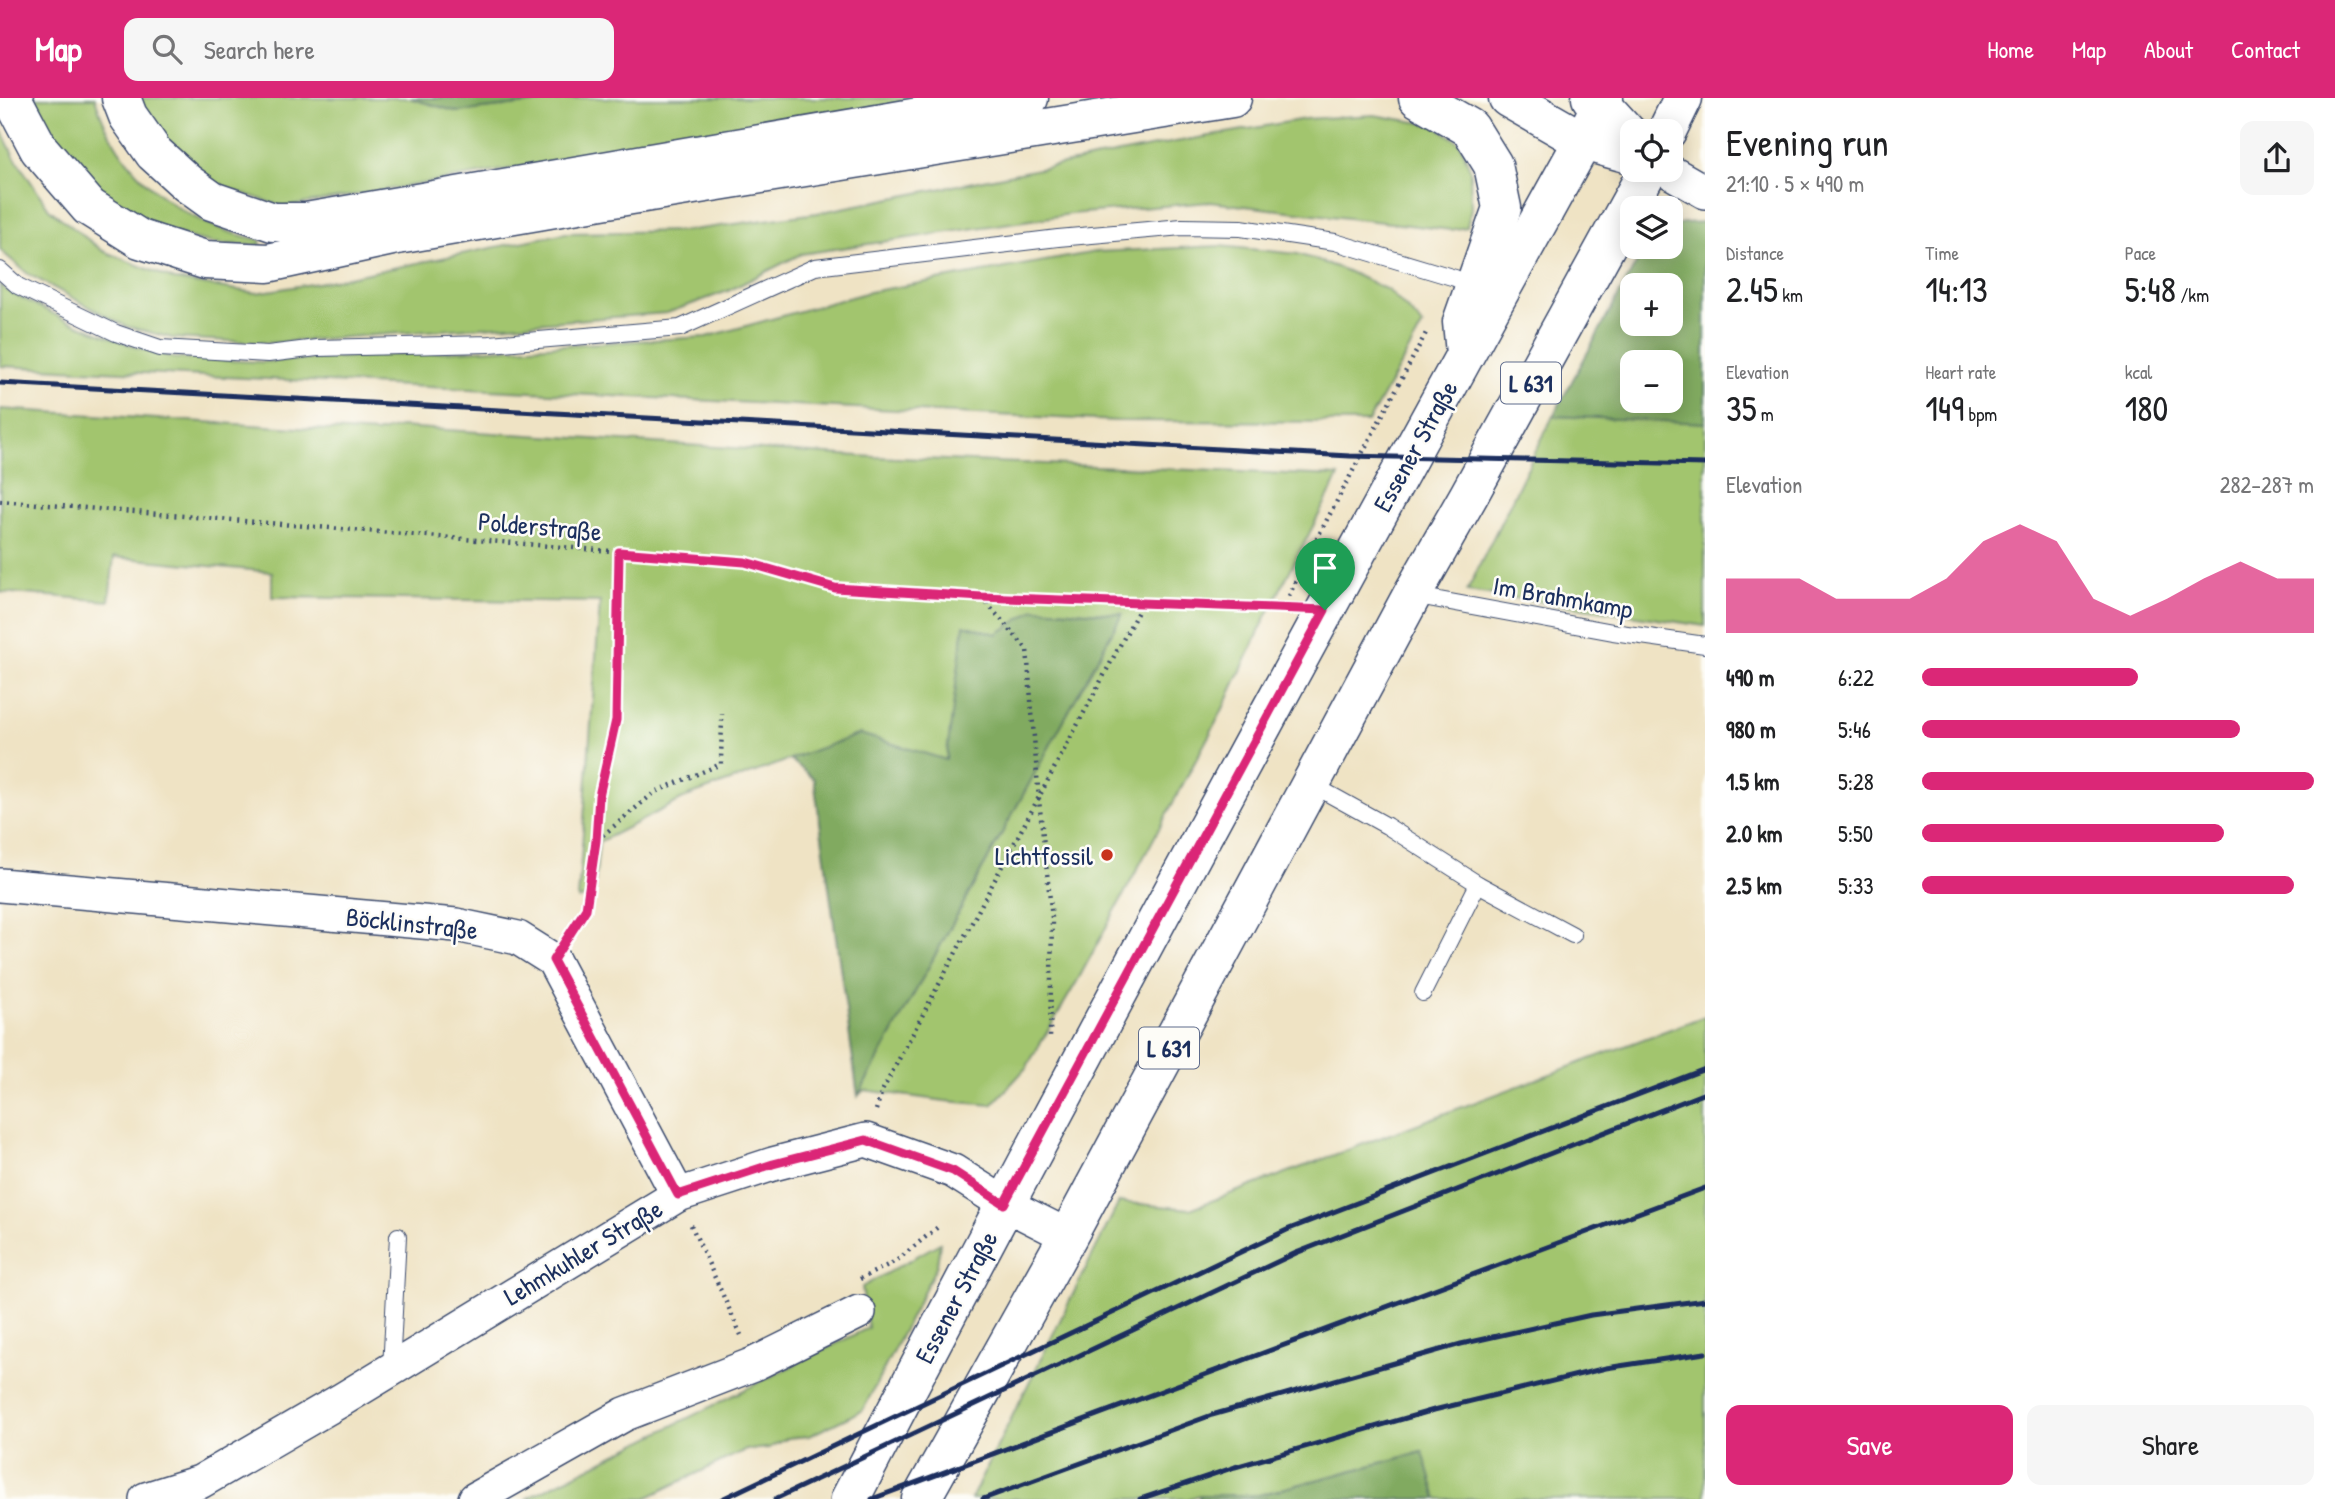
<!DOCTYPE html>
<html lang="en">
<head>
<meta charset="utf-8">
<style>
	:root { --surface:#fff; --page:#f6f6f6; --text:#202124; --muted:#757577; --accent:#db2777 }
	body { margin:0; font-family:"Patrick Hand",sans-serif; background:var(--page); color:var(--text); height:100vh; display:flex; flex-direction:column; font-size:26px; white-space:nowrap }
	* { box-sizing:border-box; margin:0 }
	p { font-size:23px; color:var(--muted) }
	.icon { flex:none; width:38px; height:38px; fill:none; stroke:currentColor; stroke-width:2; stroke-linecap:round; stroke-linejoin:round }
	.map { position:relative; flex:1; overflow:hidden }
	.details { display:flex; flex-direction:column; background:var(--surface); width:630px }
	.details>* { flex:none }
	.tools { position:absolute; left:1620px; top:21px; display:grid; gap:14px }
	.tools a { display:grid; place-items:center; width:63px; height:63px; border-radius:14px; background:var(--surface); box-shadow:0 4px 18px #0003; font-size:35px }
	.pin { position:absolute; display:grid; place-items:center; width:60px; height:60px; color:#fff; margin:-72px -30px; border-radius:50% 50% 50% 0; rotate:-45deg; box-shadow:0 0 7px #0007 }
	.pin .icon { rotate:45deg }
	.round { display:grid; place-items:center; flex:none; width:74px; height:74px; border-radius:14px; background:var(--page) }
	.overview { display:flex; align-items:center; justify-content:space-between; height:119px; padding:0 21px }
	h1 { font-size:38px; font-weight:600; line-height:52px }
	.metrics { display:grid; grid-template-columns:repeat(3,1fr); gap:10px; height:119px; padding:7px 21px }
	.metrics div { display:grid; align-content:center }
	.metrics b { font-size:35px; font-weight:600 }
	.metrics small { font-size:19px; font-weight:400 }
	.metrics p { font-size:19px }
	.chart { height:196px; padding:14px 21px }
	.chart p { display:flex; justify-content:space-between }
	.chart svg { width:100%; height:126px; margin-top:7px; fill:var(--accent); opacity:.7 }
	.cta { display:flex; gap:14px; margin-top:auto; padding:14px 21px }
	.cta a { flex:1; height:80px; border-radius:14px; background:var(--accent); color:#fff; font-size:28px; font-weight:600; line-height:80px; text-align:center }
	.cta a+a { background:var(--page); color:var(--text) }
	ul { padding:0 21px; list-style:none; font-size:23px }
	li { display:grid; grid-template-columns:112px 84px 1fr; align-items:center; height:52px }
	li i { height:18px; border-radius:9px; background:var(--accent) }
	header { display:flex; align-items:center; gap:42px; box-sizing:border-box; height:98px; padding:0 35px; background:var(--accent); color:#fff }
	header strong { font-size:33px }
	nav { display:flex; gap:38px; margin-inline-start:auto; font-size:24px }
	.search { width:490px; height:63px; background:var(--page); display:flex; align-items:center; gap:18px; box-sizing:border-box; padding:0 24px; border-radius:14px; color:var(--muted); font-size:26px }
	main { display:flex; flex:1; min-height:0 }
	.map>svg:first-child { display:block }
	.green { fill:#a2c56e; stroke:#5e7a66; stroke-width:2 }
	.forest { fill:#81aa61; stroke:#4e6c60; stroke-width:2; fill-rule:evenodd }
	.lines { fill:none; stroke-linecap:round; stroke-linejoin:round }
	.service-casing { stroke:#3b4a6d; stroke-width:18 }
	.minor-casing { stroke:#3b4a6d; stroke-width:36 }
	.primary-casing { stroke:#3b4a6d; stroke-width:41 }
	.motorway-casing { stroke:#3b4a6d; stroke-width:41 }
	.path { stroke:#3b4a6d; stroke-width:4.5; stroke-dasharray:2 5; stroke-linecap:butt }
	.service { stroke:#fff; stroke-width:16 }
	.minor { stroke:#fff; stroke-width:33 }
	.primary { stroke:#fff; stroke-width:38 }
	.motorway { stroke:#fff; stroke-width:38 }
	.rail { stroke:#1b2f5e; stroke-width:5 }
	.route-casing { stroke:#fff; stroke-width:14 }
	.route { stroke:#db2777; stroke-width:9 }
	.poi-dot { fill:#c8321e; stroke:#fdfcf7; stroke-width:2.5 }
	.labels { text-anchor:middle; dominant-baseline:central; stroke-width:5; stroke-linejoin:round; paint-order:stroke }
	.shield { fill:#fdfcf7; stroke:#5f6c8c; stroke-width:2 }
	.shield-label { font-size:24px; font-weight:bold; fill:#1b2f5e }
	.street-label { font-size:26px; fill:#1b2f5e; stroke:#fdfcf7 }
	.poi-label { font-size:26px; fill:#1b2f5e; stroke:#fdfcf7; text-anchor:end }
</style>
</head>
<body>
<header>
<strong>Map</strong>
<div class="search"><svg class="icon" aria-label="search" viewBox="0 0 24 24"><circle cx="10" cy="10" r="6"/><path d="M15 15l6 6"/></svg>Search here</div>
<nav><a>Home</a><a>Map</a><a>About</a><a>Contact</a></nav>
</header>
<main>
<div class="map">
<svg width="1705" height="1401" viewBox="0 0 1705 1401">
	<rect width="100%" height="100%" fill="#fdfcf7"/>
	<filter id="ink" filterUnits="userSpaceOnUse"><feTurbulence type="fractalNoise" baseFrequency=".0143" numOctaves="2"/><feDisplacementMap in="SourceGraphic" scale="14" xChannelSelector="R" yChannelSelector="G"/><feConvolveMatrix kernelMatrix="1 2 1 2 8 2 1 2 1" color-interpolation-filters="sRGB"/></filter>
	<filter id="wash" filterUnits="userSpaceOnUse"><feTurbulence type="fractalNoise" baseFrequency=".00686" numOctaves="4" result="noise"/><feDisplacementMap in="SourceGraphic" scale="28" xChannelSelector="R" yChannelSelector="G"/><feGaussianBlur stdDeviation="1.57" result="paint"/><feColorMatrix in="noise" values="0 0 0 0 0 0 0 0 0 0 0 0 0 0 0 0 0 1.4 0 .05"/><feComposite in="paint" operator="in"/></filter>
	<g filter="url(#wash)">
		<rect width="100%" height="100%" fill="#efe3c4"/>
		<!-- green -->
		<g class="green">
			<path d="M31,0H95C118,77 183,127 260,142L261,147C244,146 224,148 208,144C148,130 97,101 61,51C50,35 41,17 31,0Z"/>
			<polygon points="132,0 409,0 458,14 579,0 932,0 284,109 196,80"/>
			<polygon points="1374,17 1434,27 1460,45 1470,71 1471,110 1467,129 1451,132 1210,104 1071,116 801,156 728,193 667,215 269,245 172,240 125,228 28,176 0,152 0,30 14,58 49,111 103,153 175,182 256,195 329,183 565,135 684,133 817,115 1170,45 1305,21"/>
			<polygon points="1220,148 1298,156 1345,172 1388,192 1423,227 1368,324 1117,323 0,268 0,187 6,192 62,220 136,249 174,260 262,264 706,239 869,194 1096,154"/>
			<polygon points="0,311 376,335 400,329 875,359 1339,378 1266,519 1220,617 1079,880 1026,970 992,1007 945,1003 864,992 858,998 1122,516 1035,511 997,536 946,662 860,636 689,698 599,744 594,798 578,801 600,504 272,499 272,474 114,459 109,503 0,494"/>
			<polygon points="1553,318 1705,322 1705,528 1467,493"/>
			<polygon points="1705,918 1705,1401 1437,1401 1422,1354 1259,1397 1200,1397 1188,1401 971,1401 1119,1104 1190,1111"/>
			<polygon points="940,1145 937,1167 863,1312 809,1338 788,1340 769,1350 745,1352 644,1401 526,1401 868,1230 862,1189"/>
		</g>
		<!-- forest -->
		<g class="forest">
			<polygon points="409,0 579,0 458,14"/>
			<path d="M1705,124V325L1553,318L1645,149H1671V128L1683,125ZM1633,187H1671V226H1633ZM1633,264H1671V303H1633Z"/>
			<polygon points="1035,511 1122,516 858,998 814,681 790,661 860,636 946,662 964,527 997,536"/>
			<polygon points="1423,1354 1437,1401 1199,1401 1200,1397 1259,1397"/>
		</g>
	</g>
	<g filter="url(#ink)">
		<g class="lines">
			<!-- service casing -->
			<g class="service-casing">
				<g id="service">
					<polyline points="0,172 18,188 116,235 160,250 268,256 317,250 490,246 680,230 815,169 1058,140 1182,129 1241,130 1335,144 1455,180 1474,189"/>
					<polyline points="1412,497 1613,534 1705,547"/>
					<polyline points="1311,686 1387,728 1478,786 1423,895"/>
					<polyline points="1478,786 1573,837"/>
					<polyline points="391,1271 398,1138"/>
				</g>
			</g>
			<!-- minor casing -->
			<g class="minor-casing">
				<g id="minor">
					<polyline points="1667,72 1705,94"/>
					<polyline points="0,787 456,827 518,840 553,862 678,1097"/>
					<polyline points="146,1401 200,1384 343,1301 678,1097 773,1066 866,1042 953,1073 1005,1106 1068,1138"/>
					<polyline points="475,1401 625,1316 754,1266 859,1214"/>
				</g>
			</g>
			<!-- primary casing -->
			<g class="primary-casing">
				<g id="primary">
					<polyline points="1667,33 1683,0"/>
					<path d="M850,1401C1088,945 1334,493 1583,43L1604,0"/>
					<polyline points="921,1401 1068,1138 1412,497 1469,397 1648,72"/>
				</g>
			</g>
			<!-- motorway casing -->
			<g class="motorway-casing">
				<g id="motorway">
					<polyline points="12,0 39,51 89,109 140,141 205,162 268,165 397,137 613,100 1232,0"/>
					<polyline points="121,0 128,18 154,55 187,85 212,103 273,124 306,124 1029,0"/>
					<polyline points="1418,0 1470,30 1493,67 1502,110 1462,224 1465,255"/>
					<polyline points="1508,0 1583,43 1633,57"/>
					<polyline points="1591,0 1601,6 1633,41"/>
				</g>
			</g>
			<!-- path -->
			<g class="path">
				<polyline points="0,403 745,464 835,490 982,499 1286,511"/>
				<polyline points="1289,498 1304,465 1426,235"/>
				<polyline points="982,500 1027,551 1039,702 1052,820 1050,942"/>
				<polyline points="596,742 599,698 616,622 619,454"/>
				<polyline points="571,834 586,811 596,743 655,694 721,666 722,616"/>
				<polyline points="876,1012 882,993 1142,506"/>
				<polyline points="691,1127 741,1237"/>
				<polyline points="860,1181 896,1163 938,1129"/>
			</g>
			<!-- service -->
			<use href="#service" class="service"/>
			<!-- minor -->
			<use href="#minor" class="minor"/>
			<!-- primary -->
			<use href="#primary" class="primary"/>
			<!-- motorway -->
			<use href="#motorway" class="motorway"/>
			<!-- rail -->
			<g class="rail">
				<polyline points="0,285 1350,358 1705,366"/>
				<polyline points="722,1401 1289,1131 1705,971"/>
				<polyline points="775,1401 1296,1155 1705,995"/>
				<polyline points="872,1401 1705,1090"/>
				<polyline points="983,1401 1212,1317 1461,1246 1591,1217 1705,1202"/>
				<polyline points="1140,1401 1235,1369 1434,1312 1606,1270 1705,1255"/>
			</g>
		</g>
	</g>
	<g class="lines" filter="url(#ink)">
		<!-- route casing -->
		<g class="route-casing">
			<polygon id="route" points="619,454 745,464 835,490 982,499 1325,512 1004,1106 953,1073 866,1042 773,1066 678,1097 553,862 586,811 596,743 599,698 616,622"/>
		</g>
		<!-- route -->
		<use href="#route" class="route"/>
	</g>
	<!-- markers -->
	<circle class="poi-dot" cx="1107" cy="757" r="7"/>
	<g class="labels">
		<!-- shield labels -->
		<g class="shield">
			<rect x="1501" y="264.5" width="60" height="41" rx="5"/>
			<rect x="1139" y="929.5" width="60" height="41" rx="5"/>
		</g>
		<g class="shield-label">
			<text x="1531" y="285">L 631</text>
			<text x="1169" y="950">L 631</text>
		</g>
		<!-- street labels -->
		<g class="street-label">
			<text transform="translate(1415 348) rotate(-61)">Essener Straße</text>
			<text transform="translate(540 428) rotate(5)">Polderstraße</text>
			<text transform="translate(1563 499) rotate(10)">Im Brahmkamp</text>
			<text transform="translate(412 825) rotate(6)">Böcklinstraße</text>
			<text transform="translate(583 1154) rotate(-31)">Lehmkuhler Straße</text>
			<text transform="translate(956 1199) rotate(-62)">Essener Straße</text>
		</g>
		<!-- poi labels -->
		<g class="poi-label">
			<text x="1093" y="757">Lichtfossil</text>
		</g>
	</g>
</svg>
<div class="tools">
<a><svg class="icon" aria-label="locate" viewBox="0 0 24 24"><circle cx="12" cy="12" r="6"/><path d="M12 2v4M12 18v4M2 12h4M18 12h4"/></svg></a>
<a><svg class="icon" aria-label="layers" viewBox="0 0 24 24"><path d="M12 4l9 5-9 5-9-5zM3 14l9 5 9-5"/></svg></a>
<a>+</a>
<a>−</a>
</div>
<div class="pin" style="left:1325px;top:512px;background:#1e9e55"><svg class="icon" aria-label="arrive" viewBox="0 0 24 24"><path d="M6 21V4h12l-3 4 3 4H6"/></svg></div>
</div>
<section class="details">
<div class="overview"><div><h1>Evening run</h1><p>21:10 · 5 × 490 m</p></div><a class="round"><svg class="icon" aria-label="share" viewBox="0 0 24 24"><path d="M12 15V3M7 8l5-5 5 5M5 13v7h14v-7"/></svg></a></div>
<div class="metrics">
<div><p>Distance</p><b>2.45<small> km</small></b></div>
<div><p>Time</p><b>14:13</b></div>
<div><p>Pace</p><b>5:48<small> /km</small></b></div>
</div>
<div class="metrics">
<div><p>Elevation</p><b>35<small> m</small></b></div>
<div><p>Heart rate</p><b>149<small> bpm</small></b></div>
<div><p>kcal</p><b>180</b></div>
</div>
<div class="chart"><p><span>Elevation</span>282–287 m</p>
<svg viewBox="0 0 160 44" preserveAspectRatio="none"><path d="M0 44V25L10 25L20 25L30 32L40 32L50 32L60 25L70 12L80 6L90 12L100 32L110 38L120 32L130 25L140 19L150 25L160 25V44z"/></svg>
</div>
<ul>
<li><b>490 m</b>6:22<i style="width:55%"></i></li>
<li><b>980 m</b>5:46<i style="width:81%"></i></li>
<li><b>1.5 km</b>5:28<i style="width:100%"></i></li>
<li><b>2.0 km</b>5:50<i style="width:77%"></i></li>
<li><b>2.5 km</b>5:33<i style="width:95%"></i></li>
</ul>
<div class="cta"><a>Save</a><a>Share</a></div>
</section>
</main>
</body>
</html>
